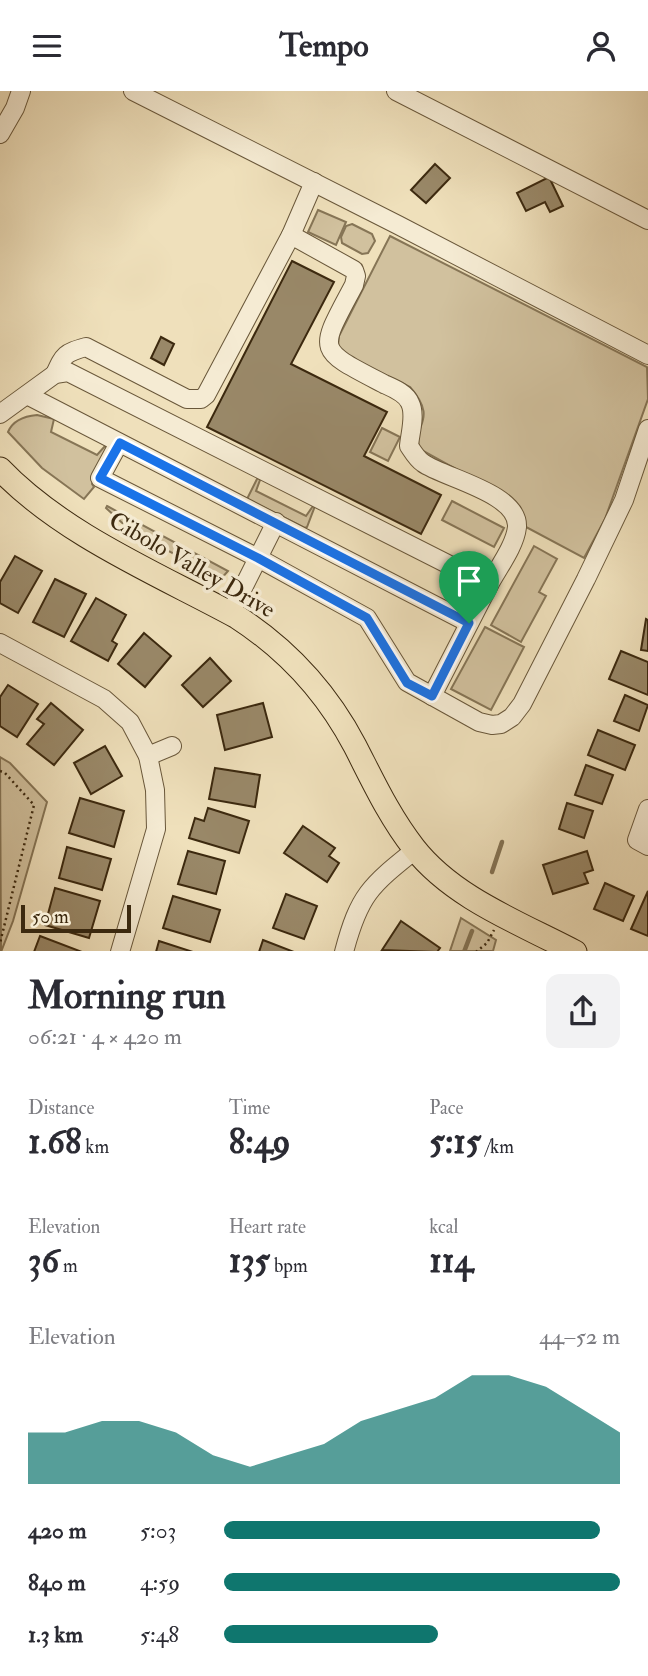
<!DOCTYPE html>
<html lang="en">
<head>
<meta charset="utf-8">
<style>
	:root { --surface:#fff; --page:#f2f2f3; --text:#2b2b33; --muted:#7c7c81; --accent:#0f766e }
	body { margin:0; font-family:"IM FELL Double Pica",serif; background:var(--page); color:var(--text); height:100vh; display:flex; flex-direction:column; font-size:26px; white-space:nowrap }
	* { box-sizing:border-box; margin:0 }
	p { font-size:23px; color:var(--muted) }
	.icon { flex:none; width:38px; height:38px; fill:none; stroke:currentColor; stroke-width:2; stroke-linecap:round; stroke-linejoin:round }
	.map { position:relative; height:860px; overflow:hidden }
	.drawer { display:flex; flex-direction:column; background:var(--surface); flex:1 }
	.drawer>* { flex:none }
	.scale { position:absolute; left:21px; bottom:18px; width:110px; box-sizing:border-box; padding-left:7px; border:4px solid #3c290f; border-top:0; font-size:19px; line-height:24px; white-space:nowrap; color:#3c290f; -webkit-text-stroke:5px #f5ebd3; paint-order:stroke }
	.pin { position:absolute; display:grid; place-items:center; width:60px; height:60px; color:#fff; margin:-72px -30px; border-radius:50% 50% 50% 0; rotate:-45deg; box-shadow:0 0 7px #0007 }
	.pin .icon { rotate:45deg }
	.round { display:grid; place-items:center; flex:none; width:74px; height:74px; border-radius:14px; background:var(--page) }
	.head { display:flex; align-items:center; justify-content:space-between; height:119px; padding:0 28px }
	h1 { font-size:38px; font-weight:700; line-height:52px }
	.metrics { display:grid; grid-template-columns:repeat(3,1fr); gap:10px; height:119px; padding:7px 28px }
	.metrics div { display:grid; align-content:center }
	.metrics b { font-size:35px; font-weight:700 }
	.metrics small { font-size:19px; font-weight:400 }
	.metrics p { font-size:19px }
	.chart { height:196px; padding:14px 28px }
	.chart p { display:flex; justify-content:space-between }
	.chart svg { width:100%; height:126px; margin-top:7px; fill:var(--accent); opacity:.7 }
	ul { padding:0 28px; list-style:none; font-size:23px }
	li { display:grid; grid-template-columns:112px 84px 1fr; align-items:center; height:52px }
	li i { height:18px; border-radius:9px; background:var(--accent) }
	header { display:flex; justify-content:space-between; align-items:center; height:91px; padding:0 28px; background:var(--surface); font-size:32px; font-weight:700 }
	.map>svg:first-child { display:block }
	.green { fill:#d1c19e; stroke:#867556; stroke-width:2 }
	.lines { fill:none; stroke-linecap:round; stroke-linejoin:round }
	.stream { stroke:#837253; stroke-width:4.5 }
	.building { fill:#998868; stroke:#3c290f; stroke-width:2 }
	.minor-casing { stroke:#69573a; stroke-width:20 }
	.major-casing { stroke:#3c290f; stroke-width:25 }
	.path { stroke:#3c290f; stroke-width:2.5; stroke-dasharray:2 3.5; stroke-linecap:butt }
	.minor { stroke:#f5ebd3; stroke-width:18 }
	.major { stroke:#efe0bb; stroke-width:23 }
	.route-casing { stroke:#fff; stroke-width:14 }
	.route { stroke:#1a73e8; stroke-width:9 }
	.labels { text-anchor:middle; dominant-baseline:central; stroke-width:7; stroke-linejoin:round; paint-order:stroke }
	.street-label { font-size:24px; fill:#3c290f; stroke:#f5ebd3 }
</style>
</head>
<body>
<header><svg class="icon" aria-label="menu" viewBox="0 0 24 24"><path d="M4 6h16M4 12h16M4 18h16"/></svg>Tempo<svg class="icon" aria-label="person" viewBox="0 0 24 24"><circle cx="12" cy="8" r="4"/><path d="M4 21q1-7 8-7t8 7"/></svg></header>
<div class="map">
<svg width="648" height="861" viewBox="0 0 648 861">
	<rect width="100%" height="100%" fill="#efe0bb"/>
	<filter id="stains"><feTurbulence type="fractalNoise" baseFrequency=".00286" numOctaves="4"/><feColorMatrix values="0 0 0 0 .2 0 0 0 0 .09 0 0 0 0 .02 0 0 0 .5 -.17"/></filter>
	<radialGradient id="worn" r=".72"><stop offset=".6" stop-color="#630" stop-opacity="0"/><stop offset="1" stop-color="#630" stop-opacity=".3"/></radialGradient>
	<!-- green -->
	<g class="green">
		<polygon points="318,119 346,131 336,154 308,141"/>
		<polygon points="352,133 372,143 375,150 368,162 362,163 342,152 341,146 346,135"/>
		<path d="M390,145L647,276L648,308L605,428L584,467L526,436L520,416L510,408L420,358C410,333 440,331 410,296L343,263L338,255L339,245Z"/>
		<path d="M37,324L54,328L51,341L97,364L105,355L110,358L92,393L94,396L84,408L42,377L8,341C13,329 25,325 37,324Z"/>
		<polygon points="382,337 400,346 388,370 370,361"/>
		<polygon points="259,387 260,389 256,400 306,425 313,415 315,415 307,436 305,437 247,408 257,388"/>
		<polygon points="452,410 504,437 494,456 442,429"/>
		<polygon points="107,415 228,480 221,488 131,440 106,417"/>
		<polygon points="534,455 557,468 539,501 546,505 521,551 491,534"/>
		<polygon points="485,536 524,556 491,619 451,598"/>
		<polygon points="0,666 10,672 47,711 13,830 1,861"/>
		<polygon points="461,827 496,849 493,860 450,860"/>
	</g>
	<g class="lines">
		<!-- stream -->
		<g class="stream">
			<polyline points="492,781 502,751"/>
			<polyline points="464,861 472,840"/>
		</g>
	</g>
	<!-- building -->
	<g class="building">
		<polygon points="435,73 450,87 426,112 411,99"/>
		<polygon points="549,86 563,115 550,121 545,111 526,120 517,102"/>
		<polygon points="292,170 334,191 291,273 387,321 364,365 441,404 421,443 207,336"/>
		<polygon points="161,246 174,253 164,274 151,267"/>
		<polygon points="15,465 42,480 18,522 0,512 0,491"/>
		<polygon points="55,488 86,503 64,546 33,531"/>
		<polygon points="96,507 126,524 112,550 117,553 108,570 71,550"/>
		<polygon points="646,528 648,529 648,560 641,559"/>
		<polygon points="144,542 171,565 145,596 118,573"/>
		<polygon points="621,560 648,571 648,604 609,588"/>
		<polygon points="210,567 231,590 203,616 182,594"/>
		<polygon points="8,594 38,613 17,646 0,635 0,606"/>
		<polygon points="625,604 648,614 639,640 614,630"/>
		<polygon points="51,612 83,639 54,674 27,653 44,633 37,628"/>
		<polygon points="263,612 272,646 225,659 217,624"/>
		<polygon points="598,639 635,654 625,679 588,664"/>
		<polygon points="105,655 122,685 91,703 74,672"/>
		<polygon points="586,674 613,684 602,713 575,704"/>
		<polygon points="215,677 260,684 255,716 209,708"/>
		<polygon points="80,707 124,720 114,756 69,742"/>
		<polygon points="567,712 593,720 584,747 559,738"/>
		<polygon points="208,717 249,730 239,762 189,747 195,727 204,730"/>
		<polygon points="303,735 335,757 329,765 339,772 327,791 284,762"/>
		<polygon points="67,756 111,768 102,799 59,787"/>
		<polygon points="188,760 225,770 216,803 178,793"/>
		<polygon points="587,760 593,779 584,782 588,792 553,803 543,774"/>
		<polygon points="605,792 634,805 623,830 594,818"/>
		<polygon points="55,797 100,810 89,847 45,834"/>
		<polygon points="648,800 648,845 631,838"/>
		<polygon points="286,803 317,815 304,848 273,837"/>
		<polygon points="173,805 220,819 210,851 163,837"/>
		<polygon points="401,830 440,857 437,861 382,859"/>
		<polygon points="40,845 82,861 34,861"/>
		<polygon points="263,849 294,861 259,861"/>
		<polygon points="159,850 193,861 156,861"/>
	</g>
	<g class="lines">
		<!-- minor casing -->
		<g class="minor-casing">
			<g id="minor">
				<polyline points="133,0 398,134 648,264"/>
				<polyline points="396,0 648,129"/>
				<polyline points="0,43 15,17 21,0"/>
				<path d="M55,283C64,263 65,262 86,256L187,308H201L206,304L291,144L314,91"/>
				<polyline points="27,304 469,532"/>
				<path d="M0,323L55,283L68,281L489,494C498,477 515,455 517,436C519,402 444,387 423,372C417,368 413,361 409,355C410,342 416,324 410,312C406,302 393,297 384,293C315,257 318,262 354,194L356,185L354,179L291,144"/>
				<polyline points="119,352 100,387 258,467 367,527 407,591 479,631 492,634 501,633 512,626 522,613 586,488 624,409 648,338"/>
				<polyline points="230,523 276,431"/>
				<polyline points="0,552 104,608 130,631 148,665 155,699 156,738 120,861"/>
				<polyline points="432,605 489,494"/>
				<polyline points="148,665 172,655"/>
				<polyline points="648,718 637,749 648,755"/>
				<path d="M344,861C359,804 370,795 415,759"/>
			</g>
		</g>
		<!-- major casing -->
		<g class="major-casing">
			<path id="major" d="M0,378C62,443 158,483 237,526C288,559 327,602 355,655C373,690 389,725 414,757C453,807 520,832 575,861"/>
		</g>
		<!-- path -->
		<g class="path">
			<polyline points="0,680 5,682 34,714 0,852"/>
			<polyline points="476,861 487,852 494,839"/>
		</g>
		<!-- minor -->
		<use href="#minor" class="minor"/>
		<!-- major -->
		<use href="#major" class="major"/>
	</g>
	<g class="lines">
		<!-- route casing -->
		<g class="route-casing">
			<polygon id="route" points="120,352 469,532 432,605 407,592 367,527 258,467 100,387"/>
		</g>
		<!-- route -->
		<use href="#route" class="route"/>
	</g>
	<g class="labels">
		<!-- street labels -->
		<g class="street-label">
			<text transform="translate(192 474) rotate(30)">Cibolo Valley Drive</text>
		</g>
	</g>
	<rect width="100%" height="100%" filter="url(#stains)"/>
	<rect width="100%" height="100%" fill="url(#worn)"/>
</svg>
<div class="scale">50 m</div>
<div class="pin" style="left:469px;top:532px;background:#1e9e55"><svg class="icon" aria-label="arrive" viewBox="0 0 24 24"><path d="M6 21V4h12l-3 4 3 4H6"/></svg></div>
</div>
<section class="drawer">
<div class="head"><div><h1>Morning run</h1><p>06:21 · 4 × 420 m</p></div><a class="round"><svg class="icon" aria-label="share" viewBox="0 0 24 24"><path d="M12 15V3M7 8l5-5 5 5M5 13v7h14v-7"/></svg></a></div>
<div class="metrics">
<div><p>Distance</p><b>1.68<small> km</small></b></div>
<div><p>Time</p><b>8:49</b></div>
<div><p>Pace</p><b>5:15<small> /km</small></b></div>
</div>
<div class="metrics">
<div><p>Elevation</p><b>36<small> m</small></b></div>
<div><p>Heart rate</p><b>135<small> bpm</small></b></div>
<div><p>kcal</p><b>114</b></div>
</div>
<div class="chart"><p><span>Elevation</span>44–52 m</p>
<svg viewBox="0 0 160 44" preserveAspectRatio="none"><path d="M0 44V26L10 26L20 22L30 22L40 26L50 34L60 38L70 34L80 30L90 22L100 18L110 14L120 6L130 6L140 10L150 18L160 26V44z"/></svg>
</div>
<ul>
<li><b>420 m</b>5:03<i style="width:95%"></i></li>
<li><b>840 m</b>4:59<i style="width:100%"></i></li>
<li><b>1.3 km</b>5:48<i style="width:54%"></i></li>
</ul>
</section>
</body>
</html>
